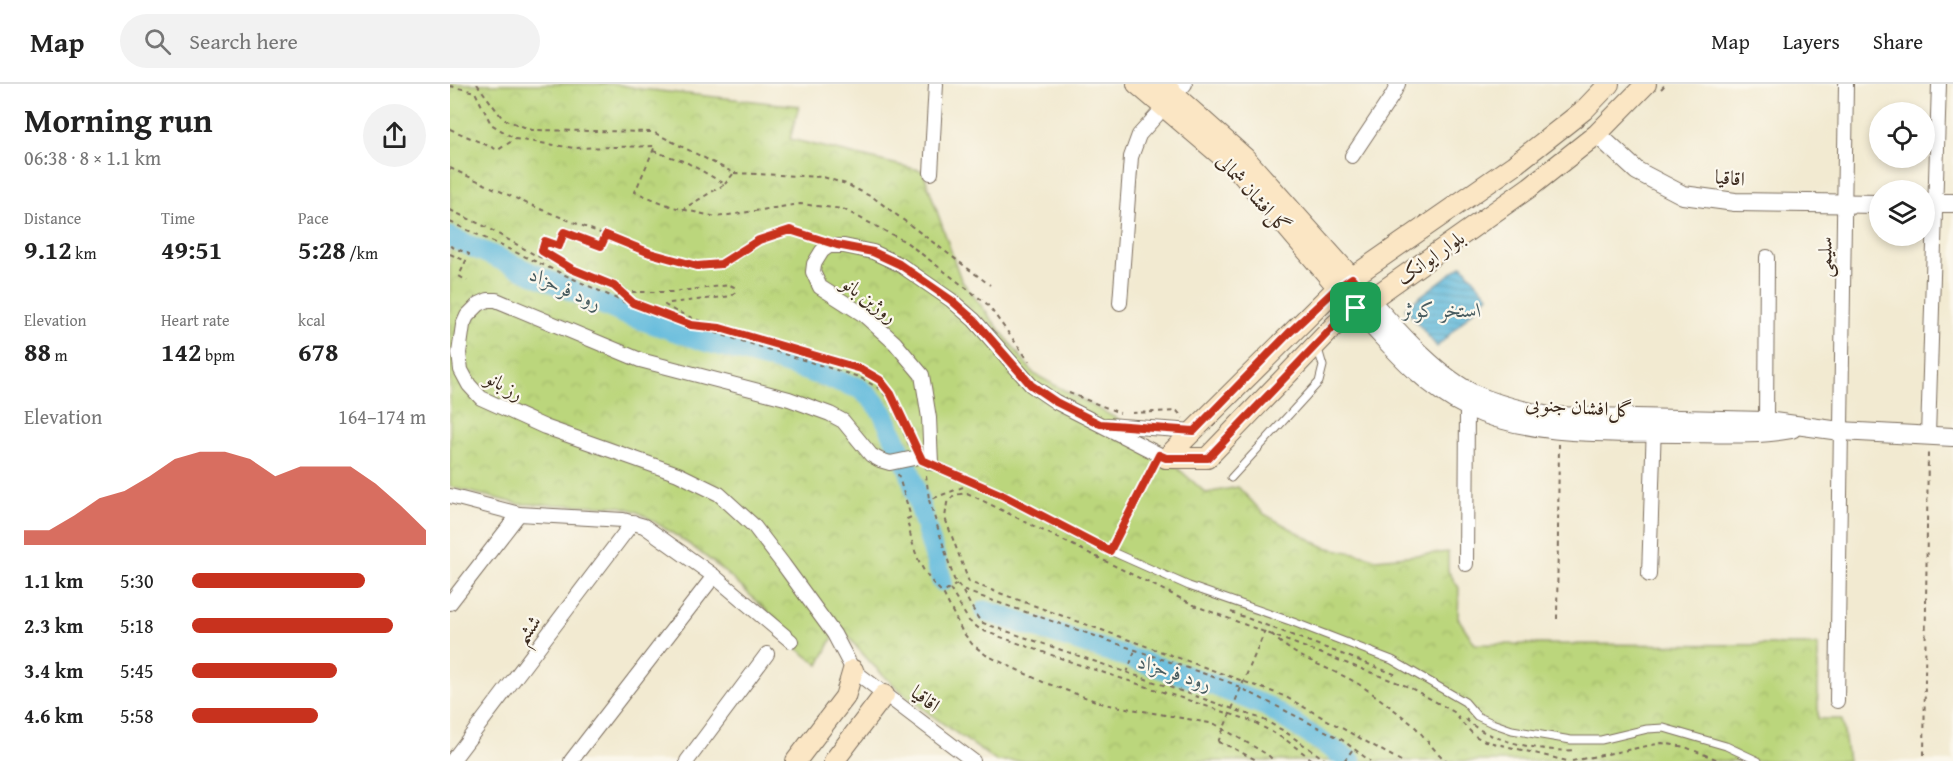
<!DOCTYPE html>
<html lang="en">
<head>
<meta charset="utf-8">
<style>
	:root { --surface:#fff; --page:#f2f2f2; --text:#222; --muted:#767676; --line:#e0e0e0; --accent:#c8321e }
	body { margin:0; font-family:"Gentium Book Plus",Amiri,serif; background:var(--page); color:var(--text); height:100vh; display:flex; flex-direction:column; font-size:22px; white-space:nowrap }
	* { box-sizing:border-box; margin:0 }
	p { font-size:20px; color:var(--muted) }
	.icon { flex:none; width:33px; height:33px; fill:none; stroke:currentColor; stroke-width:2; stroke-linecap:round; stroke-linejoin:round }
	.map { position:relative; flex:1; overflow:hidden }
	.side { display:flex; flex-direction:column; background:var(--surface); width:450px }
	.side>* { flex:none }
	.fabs { position:absolute; left:1419px; top:18px; display:grid; gap:12px }
	.fabs a { display:grid; place-items:center; width:66px; height:66px; border-radius:50%; background:var(--surface); box-shadow:0 3px 9px #0003; font-size:30px }
	.pin { position:absolute; display:grid; place-items:center; width:51px; height:51px; color:#fff; margin:-26px; border-radius:12px; box-shadow:0 3px 9px #0006 }
	.round { display:grid; place-items:center; flex:none; width:63px; height:63px; border-radius:32px; background:var(--page) }
	.overview { display:flex; align-items:center; justify-content:space-between; height:102px; padding:0 24px }
	h1 { font-size:33px; font-weight:600; line-height:45px }
	.stats { display:grid; grid-template-columns:repeat(3,1fr); gap:9px; height:102px; padding:6px 24px }
	.stats div { display:grid; align-content:center }
	.stats b { font-size:26px; font-weight:600 }
	.stats small { font-size:16px; font-weight:400 }
	.stats p { font-size:16px }
	.chart { height:168px; padding:12px 24px }
	.chart p { display:flex; justify-content:space-between }
	.chart svg { width:100%; height:108px; margin-top:6px; fill:var(--accent); opacity:.7 }
	ul { padding:0 24px; list-style:none; font-size:20px }
	li { display:grid; grid-template-columns:96px 72px 1fr; align-items:center; height:45px }
	li i { height:15px; border-radius:8px; background:var(--accent) }
	header { display:flex; align-items:center; gap:36px; box-sizing:border-box; height:84px; padding:0 30px; background:var(--surface); border-bottom:2px solid var(--line) }
	header strong { font-size:28px }
	nav { display:flex; gap:33px; margin-inline-start:auto; font-size:21px }
	.search { width:420px; height:54px; background:var(--page); display:flex; align-items:center; gap:15px; box-sizing:border-box; padding:0 21px; border-radius:33px; color:var(--muted); font-size:22px }
	main { display:flex; flex:1; min-height:0 }
	.map>svg:first-child { display:block }
	.park { fill:url(#park-crowns); stroke:#7b804d; stroke-width:1.5 }
	.water { fill:url(#water-rules); stroke:#4d727d; stroke-width:1.5 }
	.lines { fill:none; stroke-linecap:round; stroke-linejoin:round }
	.river { stroke:#5fb9dc; stroke-width:21 }
	.service-casing { stroke:#7b6d5d; stroke-width:9 }
	.minor-casing { stroke:#7b6d5d; stroke-width:16 }
	.tertiary-casing { stroke:#7b6d5d; stroke-width:20 }
	.secondary-casing { stroke:#7b6d5d; stroke-width:22 }
	.path { stroke:#7b6d5d; stroke-width:2; stroke-dasharray:4.5 4.5; stroke-linecap:butt }
	.service { stroke:#fff; stroke-width:7 }
	.minor { stroke:#fff; stroke-width:14 }
	.tertiary { stroke:#fff; stroke-width:18 }
	.secondary { stroke:#fbe6c4; stroke-width:20 }
	.path-bridge { stroke:#7b6d5d; stroke-width:2; stroke-dasharray:4.5 4.5; stroke-linecap:butt }
	.route-casing { stroke:#fff; stroke-width:12 }
	.route { stroke:#c8321e; stroke-width:8 }
	.labels { text-anchor:middle; dominant-baseline:central; stroke-width:4.5; stroke-linejoin:round; paint-order:stroke }
	.street-label { font-size:20px; fill:#3b2a1e; stroke:#fbf7ec }
	.water-label { font-size:21px; font-style:italic; fill:#485c60; stroke:#fbf7ec }
</style>
</head>
<body>
<header>
<strong>Map</strong>
<div class="search"><svg class="icon" aria-label="search" viewBox="0 0 24 24"><circle cx="10" cy="10" r="6"/><path d="M15 15l6 6"/></svg>Search here</div>
<nav><a>Map</a><a>Layers</a><a>Share</a></nav>
</header>
<main>
<section class="side">
<div class="overview"><div><h1>Morning run</h1><p>06:38 · 8 × 1.1 km</p></div><a class="round"><svg class="icon" aria-label="share" viewBox="0 0 24 24"><path d="M12 15V3M7 8l5-5 5 5M5 13v7h14v-7"/></svg></a></div>
<div class="stats">
<div><p>Distance</p><b>9.12<small> km</small></b></div>
<div><p>Time</p><b>49:51</b></div>
<div><p>Pace</p><b>5:28<small> /km</small></b></div>
</div>
<div class="stats">
<div><p>Elevation</p><b>88<small> m</small></b></div>
<div><p>Heart rate</p><b>142<small> bpm</small></b></div>
<div><p>kcal</p><b>678</b></div>
</div>
<div class="chart"><p><span>Elevation</span>164–174 m</p>
<svg viewBox="0 0 160 44" preserveAspectRatio="none"><path d="M0 44V38L10 38L20 32L30 25L40 22L50 16L60 9L70 6L80 6L90 9L100 16L110 12L120 12L130 12L140 19L150 28L160 38V44z"/></svg>
</div>
<ul>
<li><b>1.1 km</b>5:30<i style="width:74%"></i></li>
<li><b>2.3 km</b>5:18<i style="width:86%"></i></li>
<li><b>3.4 km</b>5:45<i style="width:62%"></i></li>
<li><b>4.6 km</b>5:58<i style="width:54%"></i></li>
</ul>
</section>
<div class="map">
<svg width="1503" height="677" viewBox="0 0 1503 677">
	<defs>
		<pattern id="park-crowns" width="20" height="18" patternUnits="userSpaceOnUse" patternTransform="scale(1.5)"><rect width="20" height="18" fill="#bbd67c"/><path d="M2 6a3 3 0 1 1 6 0M12 15a3 3 0 1 1 6 0" fill="none" stroke="#a2b86b"/></pattern>
		<pattern id="water-rules" width="6" height="5" patternUnits="userSpaceOnUse" patternTransform="scale(1.5)"><rect width="6" height="5" fill="#5fb9dc"/><path d="M0 2.5h6" fill="none" stroke="#5097b2"/></pattern>
	</defs>
	<rect width="100%" height="100%" fill="#fbf7ec"/>
	<filter id="ink" filterUnits="userSpaceOnUse"><feTurbulence type="fractalNoise" baseFrequency=".0167" numOctaves="2"/><feDisplacementMap in="SourceGraphic" scale="12" xChannelSelector="R" yChannelSelector="G"/><feConvolveMatrix kernelMatrix="1 2 1 2 8 2 1 2 1" color-interpolation-filters="sRGB"/></filter>
	<filter id="wash" filterUnits="userSpaceOnUse"><feTurbulence type="fractalNoise" baseFrequency=".008" numOctaves="4" result="noise"/><feDisplacementMap in="SourceGraphic" scale="24" xChannelSelector="R" yChannelSelector="G"/><feGaussianBlur stdDeviation="1.35" result="paint"/><feColorMatrix in="noise" values="0 0 0 0 0 0 0 0 0 0 0 0 0 0 0 0 0 1.4 0 .05"/><feComposite in="paint" operator="in"/></filter>
	<g filter="url(#wash)">
		<rect width="100%" height="100%" fill="#f2ead1"/>
		<!-- park -->
		<path class="park" d="M0,0H166L191,5L349,22L340,55L473,87L511,196L584,290L677,340L756,409L788,403L814,430L874,463L914,471L926,475L998,468V487L1009,504L1008,534L1025,560L1368,561V635H1392L1398,677H546C491,638 432,601 393,545L384,551L369,581L344,562L346,555C304,515 265,474 214,444C199,434 186,425 168,422L69,420L0,403Z"/>
		<!-- water -->
		<polygon class="water" points="1012,181 1038,212 987,263 955,224"/>
		<g class="lines">
			<!-- river -->
			<g class="river">
				<polyline points="0,153 172,229 255,257 328,277 409,304 421,314 433,329 459,385 492,497"/>
				<polyline points="535,527 758,599 816,622 901,677"/>
			</g>
		</g>
	</g>
	<g filter="url(#ink)">
		<g class="lines">
			<!-- service casing -->
			<g class="service-casing">
				<g id="service">
					<polyline points="464,374 481,379 552,411 638,457 739,502 843,538 942,576 1015,618 1027,632 1042,639 1062,646 1121,656 1151,656 1197,645 1214,644 1276,662 1308,677"/>
					<polyline points="781,394 869,298 873,282 868,265"/>
				</g>
			</g>
			<!-- minor casing -->
			<g class="minor-casing">
				<g id="minor">
					<polyline points="902,72 942,12 948,0"/>
					<polyline points="481,89 486,0"/>
					<polyline points="670,219 681,73 689,51 735,0"/>
					<polyline points="1316,337 1317,173"/>
					<polyline points="657,341 744,347"/>
					<polyline points="1478,352 1489,0"/>
					<polyline points="464,374 440,379 430,376 421,371 393,337 380,330 339,315 190,276 46,216 38,216 29,220 17,232 13,241 9,269 11,286 19,301 31,314 95,343 228,390 269,410 304,442 333,480 384,550 403,586 523,677"/>
					<polyline points="481,379 479,334 472,291 445,259 414,231 370,203 363,188 364,180 372,167 379,162 394,162 423,168 449,180 501,216 524,236 581,301 606,318 716,374"/>
					<polyline points="0,412 69,430 173,436 194,442 264,492 341,557"/>
					<polyline points="1016,480 1017,323 1021,315"/>
					<polyline points="1199,491 1204,340"/>
					<polyline points="0,519 69,430"/>
					<polyline points="1387,617 1396,0"/>
					<polyline points="2,677 183,438"/>
					<polyline points="121,677 264,492"/>
					<polyline points="237,677 317,570"/>
				</g>
			</g>
			<!-- tertiary casing -->
			<g class="tertiary-casing">
				<g id="tertiary">
					<polyline points="1147,50 1187,87 1233,111 1285,118 1430,120"/>
					<polyline points="1474,119 1503,119"/>
					<path d="M919,215C948,247 985,291 1024,310C1048,321 1074,327 1099,332L1316,337L1390,347L1503,353"/>
					<path d="M906,224C939,260 973,302 1018,323C1080,353 1161,348 1228,349C1266,349 1304,352 1342,345"/>
				</g>
			</g>
			<!-- secondary casing -->
			<g class="secondary-casing">
				<g id="secondary">
					<polyline points="687,0 789,87 896,213"/>
					<polyline points="712,0 795,74 909,202"/>
					<polyline points="716,374 757,374 886,240 1080,103 1147,50 1196,0"/>
					<polyline points="716,374 887,204 1064,81 1134,26 1159,0"/>
					<polyline points="346,677 395,613 403,586"/>
					<polyline points="384,677 434,611"/>
				</g>
			</g>
			<!-- path -->
			<g class="path">
				<polyline points="27,0 53,35 82,46 203,48 284,89 275,100"/>
				<polyline points="0,2 25,8 41,40 65,55"/>
				<polyline points="1211,5 1216,0"/>
				<polyline points="0,45 48,66 65,55 124,64 205,62 185,108 223,123 266,133 350,120 393,125 456,158 537,220 579,277"/>
				<polyline points="203,67 236,78 275,100 233,125"/>
				<polyline points="0,84 78,120 200,169 247,182 271,180 308,156 340,146 367,154"/>
				<polyline points="284,89 373,93 396,100 424,114 540,201"/>
				<polyline points="0,126 34,142 87,172 164,202 183,219 241,241 270,244 399,281 422,290 436,302 441,310 457,341 464,360"/>
				<polyline points="0,138 180,221 244,245 259,247 409,293 430,305 440,317 460,363"/>
				<polyline points="0,162 19,170 9,192 17,197"/>
				<polyline points="0,170 16,177"/>
				<polyline points="117,182 92,167 95,157 109,162 114,148 151,163 156,151"/>
				<polyline points="173,208 222,208 280,201 284,203 285,208 282,212 219,219 215,221 225,227 258,240"/>
				<polyline points="619,309 670,329"/>
				<polyline points="682,329 727,327 733,334"/>
				<path d="M448,390L461,433L457,435C463,465 469,488 493,509"/>
				<polyline points="476,391 479,415"/>
				<polyline points="513,403 479,416 504,495 512,506 781,599 891,655 920,677"/>
				<polyline points="664,459 704,381"/>
				<polyline points="507,500 493,509 512,547 522,560 536,571 593,598 654,620 765,640 818,671 824,677"/>
				<polyline points="500,505 519,537 531,546 627,580 802,637 836,656 864,677"/>
				<polyline points="513,508 528,534 533,539 812,635 834,647 877,677"/>
				<polyline points="781,528 947,591"/>
				<polyline points="1107,535 1109,360"/>
				<path d="M822,550C845,576 881,583 910,601C927,612 946,627 962,640C975,652 983,667 997,677"/>
				<polyline points="677,589 685,566"/>
				<path d="M1016,635C1035,657 1098,669 1126,666"/>
				<polyline points="768,658 781,663 808,677"/>
				<polyline points="1474,671 1478,367"/>
				<polyline points="894,677 903,665"/>
				<polyline points="951,677 834,612 519,498 495,434 497,419 504,411 517,409 746,522 959,603 1004,628 1012,639 1025,652 1035,657 1117,677"/>
				<polyline points="1122,677 1212,659 1235,663 1271,677"/>
			</g>
			<!-- service -->
			<use href="#service" class="service"/>
			<!-- minor -->
			<use href="#minor" class="minor"/>
			<!-- tertiary -->
			<use href="#tertiary" class="tertiary"/>
			<!-- secondary -->
			<use href="#secondary" class="secondary"/>
			<!-- path-bridge -->
			<polyline class="path-bridge" points="768,658 815,547"/>
		</g>
	</g>
	<g class="lines" filter="url(#ink)">
		<!-- route casing -->
		<g class="route-casing">
			<polygon id="route" points="340,146 387,161 423,168 449,180 501,216 524,236 581,301 606,318 650,340 744,347 839,249 887,204 902,194 919,215 886,240 758,374 716,374 709,371 660,467 552,411 472,376 441,310 430,296 411,285 270,244 241,241 183,219 164,202 122,185 92,167 95,157 109,162 114,148 151,162 156,151 200,169 247,182 271,180 309,156"/>
		</g>
		<!-- route -->
		<use href="#route" class="route"/>
	</g>
	<g class="labels">
		<!-- street labels -->
		<g class="street-label">
			<text transform="translate(1280 93) rotate(5)">اقاقیا</text>
			<text transform="translate(804 109) rotate(48)">گل‌افشان شمالی</text>
			<text transform="translate(980 173) rotate(-35)">بلوار ایوانک</text>
			<text transform="translate(1374 173) rotate(-89)">سلیمی</text>
			<text transform="translate(420 215) rotate(37)">روژین بانو</text>
			<text transform="translate(55 301) rotate(30)">رز بانو</text>
			<text transform="translate(1129 322) rotate(4)">گل‌افشان جنوبی</text>
			<text transform="translate(77 545) rotate(-53)">ششم</text>
			<text transform="translate(476 614) rotate(37)">اقاقیا</text>
		</g>
		<!-- water labels -->
		<g class="water-label">
			<text transform="translate(116 204) rotate(24)">رود فرحزاد</text>
			<text x="992" y="225">استخر کوثر</text>
			<text transform="translate(725 588) rotate(18)">رود فرحزاد</text>
		</g>
	</g>
</svg>
<div class="fabs">
<a><svg class="icon" aria-label="locate" viewBox="0 0 24 24"><circle cx="12" cy="12" r="6"/><path d="M12 2v4M12 18v4M2 12h4M18 12h4"/></svg></a>
<a><svg class="icon" aria-label="layers" viewBox="0 0 24 24"><path d="M12 4l9 5-9 5-9-5zM3 14l9 5 9-5"/></svg></a>
</div>
<div class="pin" style="left:906px;top:224px;background:#1e9e55"><svg class="icon" aria-label="arrive" viewBox="0 0 24 24"><path d="M6 21V4h12l-3 4 3 4H6"/></svg></div>
</div>
</main>
</body>
</html>
